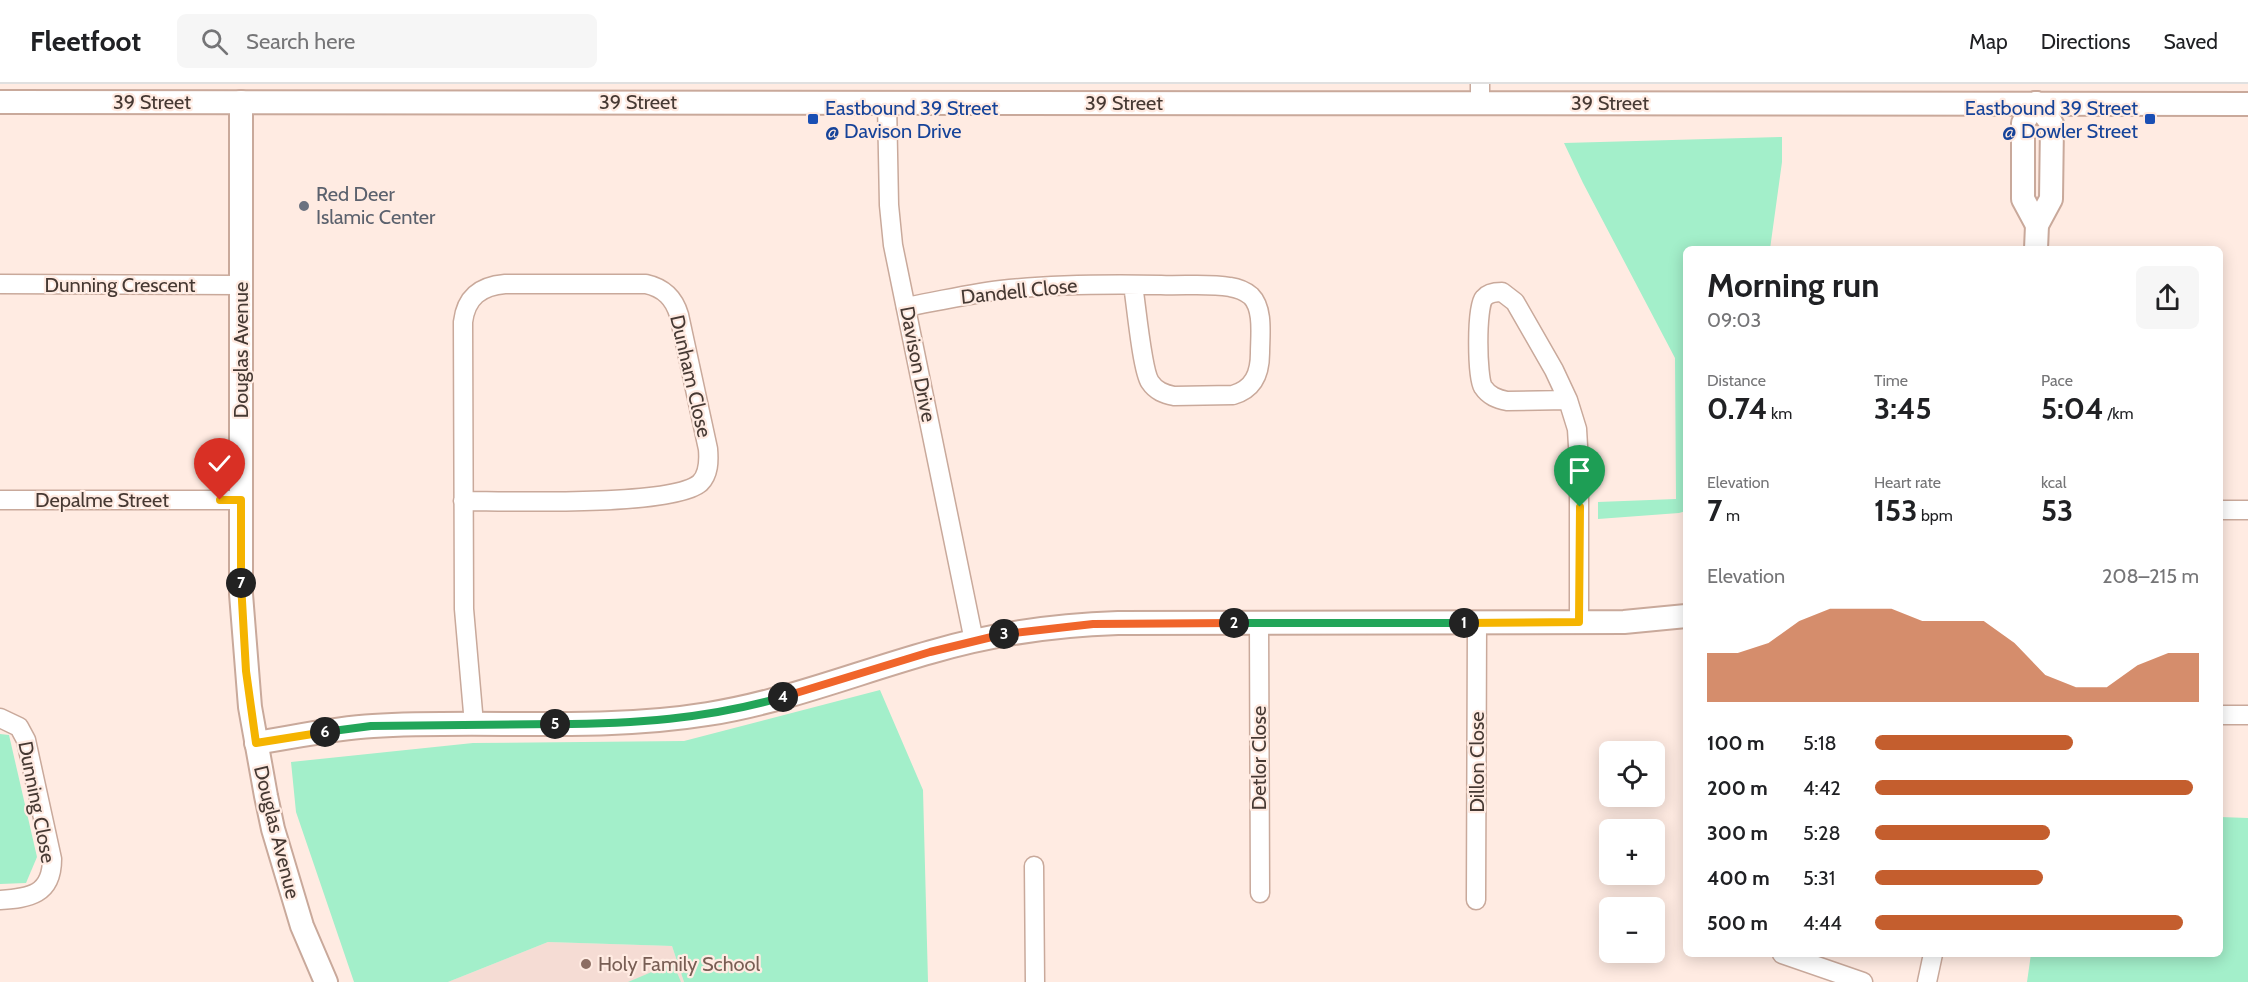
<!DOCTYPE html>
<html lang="en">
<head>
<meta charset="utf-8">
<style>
	:root { --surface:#fff; --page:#f6f6f6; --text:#202124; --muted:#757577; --line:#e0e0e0; --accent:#c45e2e }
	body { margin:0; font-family:Cabin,sans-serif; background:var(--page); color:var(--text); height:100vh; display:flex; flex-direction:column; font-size:22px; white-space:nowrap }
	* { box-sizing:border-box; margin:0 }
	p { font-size:20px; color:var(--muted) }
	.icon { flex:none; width:33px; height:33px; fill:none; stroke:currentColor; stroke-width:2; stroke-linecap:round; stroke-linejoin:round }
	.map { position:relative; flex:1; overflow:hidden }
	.panel { position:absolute; left:1683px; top:162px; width:540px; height:711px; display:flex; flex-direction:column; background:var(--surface); border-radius:9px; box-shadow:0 3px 15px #0003 }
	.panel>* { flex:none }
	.buttons { position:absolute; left:1599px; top:657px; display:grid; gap:12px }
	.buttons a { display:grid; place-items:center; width:66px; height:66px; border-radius:9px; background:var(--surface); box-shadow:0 3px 15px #0003; font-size:30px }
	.pin { position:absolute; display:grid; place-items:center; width:51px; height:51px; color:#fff; margin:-62px -26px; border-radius:50% 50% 50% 0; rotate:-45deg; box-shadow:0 0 6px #0007 }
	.pin .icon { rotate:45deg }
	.km { position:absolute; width:30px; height:30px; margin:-15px; border-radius:50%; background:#222; color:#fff; font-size:16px; line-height:30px; text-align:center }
	.round { display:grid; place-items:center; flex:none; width:63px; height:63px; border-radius:9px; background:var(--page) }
	.headline { display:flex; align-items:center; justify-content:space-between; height:102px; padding:0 24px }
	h1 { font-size:33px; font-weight:700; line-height:45px }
	.metrics { display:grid; grid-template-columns:repeat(3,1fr); gap:9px; height:102px; padding:6px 24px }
	.metrics div { display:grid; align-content:center }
	.metrics b { font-size:30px; font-weight:700 }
	.metrics small { font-size:16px; font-weight:400 }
	.metrics p { font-size:16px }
	.chart { height:168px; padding:12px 24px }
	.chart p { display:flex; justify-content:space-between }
	.chart svg { width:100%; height:108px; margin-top:6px; fill:var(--accent); opacity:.7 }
	ul { padding:0 24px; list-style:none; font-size:20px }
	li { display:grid; grid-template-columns:96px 72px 1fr; align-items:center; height:45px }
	li i { height:15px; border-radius:8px; background:var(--accent) }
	header { display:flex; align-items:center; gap:36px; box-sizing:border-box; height:84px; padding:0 30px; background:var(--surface); border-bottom:2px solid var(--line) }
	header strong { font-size:28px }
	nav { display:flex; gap:33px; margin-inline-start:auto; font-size:21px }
	.search { width:420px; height:54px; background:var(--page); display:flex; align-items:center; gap:15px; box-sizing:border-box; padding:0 21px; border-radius:9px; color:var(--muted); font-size:22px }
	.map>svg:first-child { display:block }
	.education { fill:#f5dcd4 }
	.green { fill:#a3efca }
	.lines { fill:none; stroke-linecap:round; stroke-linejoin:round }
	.minor-casing { stroke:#c9a99b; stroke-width:21 }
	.tertiary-casing { stroke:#c9a99b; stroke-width:26 }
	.minor { stroke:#fff; stroke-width:18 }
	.tertiary { stroke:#fff; stroke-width:22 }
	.split-1-casing { stroke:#fff; stroke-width:12 }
	.split-2-casing { stroke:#fff; stroke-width:12 }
	.split-3-casing { stroke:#fff; stroke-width:12 }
	.split-4-casing { stroke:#fff; stroke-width:12 }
	.split-5-casing { stroke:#fff; stroke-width:12 }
	.split-6-casing { stroke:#fff; stroke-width:12 }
	.split-7-casing { stroke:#fff; stroke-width:12 }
	.split-8-casing { stroke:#fff; stroke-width:12 }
	.split-1 { stroke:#f5b400; stroke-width:8 }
	.split-2 { stroke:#22a559; stroke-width:8 }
	.split-3 { stroke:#f0652b; stroke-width:8 }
	.split-4 { stroke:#f0652b; stroke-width:8 }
	.split-5 { stroke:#22a559; stroke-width:8 }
	.split-6 { stroke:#22a559; stroke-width:8 }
	.split-7 { stroke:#f5b400; stroke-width:8 }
	.split-8 { stroke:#f5b400; stroke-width:8 }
	.transit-dot { fill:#1a4fb4; stroke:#ffebe2; stroke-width:2 }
	.worship-dot { fill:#6b7280; stroke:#ffebe2; stroke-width:2 }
	.education-dot { fill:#8d6e63; stroke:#ffebe2; stroke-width:2 }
	.labels { text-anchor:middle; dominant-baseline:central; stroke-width:4.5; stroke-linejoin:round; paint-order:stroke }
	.street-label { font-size:20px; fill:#463933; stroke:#ffebe2 }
	.transit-label { font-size:20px; fill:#164399; stroke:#ffebe2; text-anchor:start }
	.worship-label { font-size:20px; fill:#5b616d; stroke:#ffebe2; text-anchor:start }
	.education-label { font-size:20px; fill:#785e54; stroke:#ffebe2; text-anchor:start }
</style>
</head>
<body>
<header>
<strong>Fleetfoot</strong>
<div class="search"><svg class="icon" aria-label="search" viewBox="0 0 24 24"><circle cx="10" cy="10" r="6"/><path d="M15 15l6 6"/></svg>Search here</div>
<nav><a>Map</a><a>Directions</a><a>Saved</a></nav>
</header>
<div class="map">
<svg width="2248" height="898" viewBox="0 0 2248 898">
	<rect width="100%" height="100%" fill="#ffebe2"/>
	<!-- education -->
	<polygon class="education" points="548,858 672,862 684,898 448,898"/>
	<!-- green -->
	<g class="green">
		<polygon points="1782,53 1782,78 1770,165 1686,165 1686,427 1679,429 1598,435 1598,418 1676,415 1675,274 1583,99 1564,59"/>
		<polygon points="880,606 923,706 928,898 684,898 672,862 548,858 448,898 354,898 296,728 291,678 473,659 684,657"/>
		<polygon points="0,650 9,651 37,773 26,799 0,800"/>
		<polygon points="2220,733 2248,734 2248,898 2027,898 2031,870 2220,870"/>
		<polygon points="673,879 681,898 628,898"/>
	</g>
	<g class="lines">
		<!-- minor casing -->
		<g class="minor-casing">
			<g id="minor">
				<polyline points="1480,0 1480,19"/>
				<polyline points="887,19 889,121 893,161 974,557"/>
				<polyline points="0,200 241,201"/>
				<path d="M906,223C938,217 969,210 1001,206C1054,200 1108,200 1161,201C1184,202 1208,199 1230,203C1237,204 1245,207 1251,212C1264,225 1260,252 1260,269C1260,289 1254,305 1233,311L1174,312C1164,310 1156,307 1150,298C1142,286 1136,219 1133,201"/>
				<path d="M1568,316L1507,317C1497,315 1489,312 1483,303C1477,293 1476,223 1484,214C1488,209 1495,208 1502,208L1515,218L1554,286L1568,316L1577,345L1579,379V538"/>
				<polyline points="0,416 241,416"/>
				<path d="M463,417C506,417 672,423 700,399C709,390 709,377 708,365L679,231C674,214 664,204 646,200H505C481,202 466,213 463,238L464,525L474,640"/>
				<polyline points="2220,426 2248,426"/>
				<polyline points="1259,539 1260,809"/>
				<polyline points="2220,631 2248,631"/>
				<path d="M0,634L19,643L26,656L52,775C52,811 29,814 0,816"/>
				<polyline points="1034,782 1035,898"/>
				<polyline points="1476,816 1477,539"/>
				<polyline points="1782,870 1863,898"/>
				<polyline points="1927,898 1933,870"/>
			</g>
		</g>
		<!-- tertiary casing -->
		<g class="tertiary-casing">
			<g id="tertiary">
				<polyline points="0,18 2248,20"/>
				<polyline points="241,18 241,510 250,623 266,712 273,745 302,842 326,898"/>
				<polyline points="2036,19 2023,39 2023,115 2037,141"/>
				<polyline points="2036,165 2037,141 2051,115 2052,40 2036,19"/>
				<path d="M256,659C294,653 334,644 373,642C484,635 597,648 708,630C784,618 856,589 931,568C992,550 1054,541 1118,539L1624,538L1686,532"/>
			</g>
		</g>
		<!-- minor -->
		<use href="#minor" class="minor"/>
		<!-- tertiary -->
		<use href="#tertiary" class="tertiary"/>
	</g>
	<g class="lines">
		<!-- split-1 casing -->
		<g class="split-1-casing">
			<polyline id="split-1" points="1464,539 1579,538 1580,423"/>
		</g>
		<!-- split-2 casing -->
		<g class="split-2-casing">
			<polyline id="split-2" points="1234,539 1464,539"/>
		</g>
		<!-- split-3 casing -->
		<g class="split-3-casing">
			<polyline id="split-3" points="1004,550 1093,540 1234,539"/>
		</g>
		<!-- split-4 casing -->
		<g class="split-4-casing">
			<polyline id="split-4" points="783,613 930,568 1004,550"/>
		</g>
		<!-- split-5 casing -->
		<g class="split-5-casing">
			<path id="split-5" d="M555,640C632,640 708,635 783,613"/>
		</g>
		<!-- split-6 casing -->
		<g class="split-6-casing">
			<polyline id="split-6" points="325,648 371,642 555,640"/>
		</g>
		<!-- split-7 casing -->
		<g class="split-7-casing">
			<polyline id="split-7" points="241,499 246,587 256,659 325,648"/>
		</g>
		<!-- split-8 casing -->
		<g class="split-8-casing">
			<polyline id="split-8" points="220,416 241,416 241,499"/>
		</g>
		<!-- split-1 -->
		<use href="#split-1" class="split-1"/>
		<!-- split-2 -->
		<use href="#split-2" class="split-2"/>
		<!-- split-3 -->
		<use href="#split-3" class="split-3"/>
		<!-- split-4 -->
		<use href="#split-4" class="split-4"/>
		<!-- split-5 -->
		<use href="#split-5" class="split-5"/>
		<!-- split-6 -->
		<use href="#split-6" class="split-6"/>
		<!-- split-7 -->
		<use href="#split-7" class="split-7"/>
		<!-- split-8 -->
		<use href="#split-8" class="split-8"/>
	</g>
	<!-- markers -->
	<g class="transit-dot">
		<rect x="807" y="29" width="12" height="12" rx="3"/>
		<rect x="2144" y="29" width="12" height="12" rx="3"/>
	</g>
	<circle class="worship-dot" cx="304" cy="122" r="6"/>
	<circle class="education-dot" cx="586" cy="880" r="6"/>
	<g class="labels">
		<!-- street labels -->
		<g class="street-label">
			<text x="152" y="18">39 Street</text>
			<text x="638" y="18">39 Street</text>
			<text x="1124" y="19">39 Street</text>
			<text x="1610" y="19">39 Street</text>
			<text x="120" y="201">Dunning Crescent</text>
			<text transform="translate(1019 207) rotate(-6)">Dandell Close</text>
			<text transform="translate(241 266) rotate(-90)">Douglas Avenue</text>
			<text transform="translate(918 280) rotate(79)">Davison Drive</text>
			<text transform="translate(691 292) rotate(77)">Dunham Close</text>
			<text x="102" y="416">Depalme Street</text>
			<text transform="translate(1259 674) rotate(-90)">Detlor Close</text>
			<text transform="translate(1477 678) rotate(-90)">Dillon Close</text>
			<text transform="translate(37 718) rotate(79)">Dunning Close</text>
			<text transform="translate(277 748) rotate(76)">Douglas Avenue</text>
		</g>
		<!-- transit labels -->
		<g class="transit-label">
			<text x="825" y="24">Eastbound 39 Street<tspan x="825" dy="23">@ Davison Drive</tspan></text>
			<text x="2138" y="24" text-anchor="end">Eastbound 39 Street<tspan x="2138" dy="23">@ Dowler Street</tspan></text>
		</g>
		<!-- worship labels -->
		<g class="worship-label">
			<text x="316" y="110">Red Deer<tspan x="316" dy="23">Islamic Center</tspan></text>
		</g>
		<!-- education labels -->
		<g class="education-label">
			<text x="598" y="880">Holy Family School</text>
		</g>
	</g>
</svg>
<div class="buttons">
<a><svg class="icon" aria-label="locate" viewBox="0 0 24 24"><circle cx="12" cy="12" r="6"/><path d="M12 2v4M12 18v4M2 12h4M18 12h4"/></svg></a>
<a>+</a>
<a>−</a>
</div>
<div class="pin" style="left:1580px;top:423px;background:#1e9e55"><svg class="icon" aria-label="arrive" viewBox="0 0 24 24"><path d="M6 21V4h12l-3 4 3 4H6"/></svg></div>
<div class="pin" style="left:220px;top:416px;background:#d93025"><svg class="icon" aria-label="check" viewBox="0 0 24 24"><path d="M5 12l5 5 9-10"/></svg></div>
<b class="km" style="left:1464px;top:539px">1</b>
<b class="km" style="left:1234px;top:539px">2</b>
<b class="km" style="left:1004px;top:550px">3</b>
<b class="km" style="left:783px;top:613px">4</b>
<b class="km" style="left:555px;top:640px">5</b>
<b class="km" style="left:325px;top:648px">6</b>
<b class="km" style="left:241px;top:499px">7</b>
<section class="panel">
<div class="headline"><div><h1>Morning run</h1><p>09:03</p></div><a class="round"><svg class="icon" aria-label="share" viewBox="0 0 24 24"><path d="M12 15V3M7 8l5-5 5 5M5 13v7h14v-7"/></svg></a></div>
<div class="metrics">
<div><p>Distance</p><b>0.74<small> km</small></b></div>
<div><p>Time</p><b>3:45</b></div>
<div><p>Pace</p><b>5:04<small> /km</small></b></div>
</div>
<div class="metrics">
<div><p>Elevation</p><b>7<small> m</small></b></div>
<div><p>Heart rate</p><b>153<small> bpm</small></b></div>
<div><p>kcal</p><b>53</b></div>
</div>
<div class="chart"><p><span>Elevation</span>208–215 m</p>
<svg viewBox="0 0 160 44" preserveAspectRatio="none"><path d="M0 44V24L10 24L20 20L30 11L40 6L50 6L60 6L70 11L80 11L90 11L100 20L110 33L120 38L130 38L140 29L150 24L160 24V44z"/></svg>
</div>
<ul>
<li><b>100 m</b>5:18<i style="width:61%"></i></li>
<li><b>200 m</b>4:42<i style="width:98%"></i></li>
<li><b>300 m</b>5:28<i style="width:54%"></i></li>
<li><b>400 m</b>5:31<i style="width:52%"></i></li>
<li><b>500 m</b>4:44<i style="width:95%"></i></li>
</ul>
</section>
</div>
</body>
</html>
